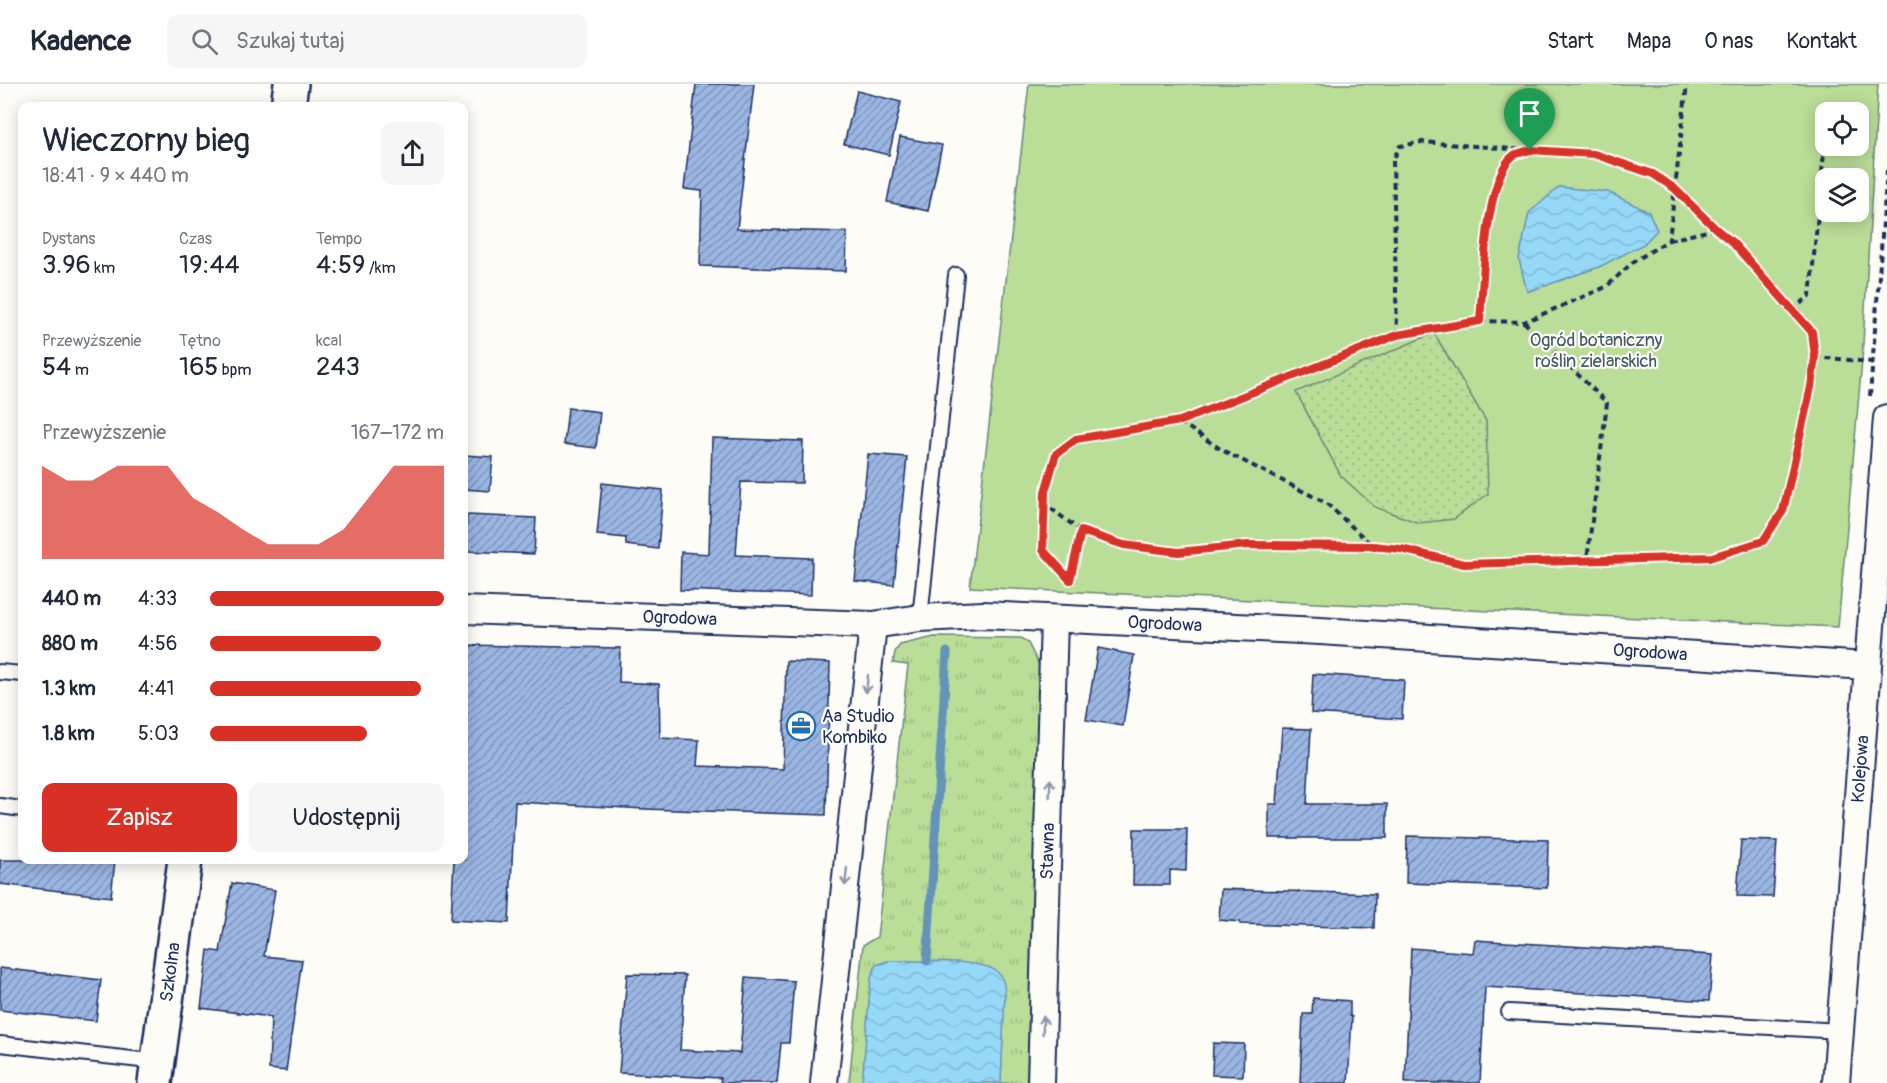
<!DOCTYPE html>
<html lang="pl">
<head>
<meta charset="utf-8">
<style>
	:root { --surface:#fff; --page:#f6f6f7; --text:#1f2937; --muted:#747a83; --line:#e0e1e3; --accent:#d93025 }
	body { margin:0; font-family:Pangolin,sans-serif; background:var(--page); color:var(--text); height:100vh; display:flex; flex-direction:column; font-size:22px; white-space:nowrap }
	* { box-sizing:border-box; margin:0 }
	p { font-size:20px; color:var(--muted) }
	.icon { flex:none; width:33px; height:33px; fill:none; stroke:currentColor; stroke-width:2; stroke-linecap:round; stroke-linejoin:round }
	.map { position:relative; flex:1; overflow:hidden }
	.side { position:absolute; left:18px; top:18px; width:450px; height:762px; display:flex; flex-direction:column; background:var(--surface); border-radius:12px; box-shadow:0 3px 15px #0003 }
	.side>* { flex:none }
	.controls { position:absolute; left:1815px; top:18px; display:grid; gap:12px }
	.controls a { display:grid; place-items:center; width:54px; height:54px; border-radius:12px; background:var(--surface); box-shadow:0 3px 15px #0003; font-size:30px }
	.pin { position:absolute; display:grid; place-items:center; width:51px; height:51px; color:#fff; margin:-62px -26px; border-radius:50% 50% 50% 0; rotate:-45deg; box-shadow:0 0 6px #0007 }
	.pin .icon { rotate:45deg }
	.round { display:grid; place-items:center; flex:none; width:63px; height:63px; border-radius:12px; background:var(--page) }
	.head { display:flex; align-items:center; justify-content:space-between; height:102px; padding:0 24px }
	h1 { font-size:33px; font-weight:600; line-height:45px }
	.metrics { display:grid; grid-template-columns:repeat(3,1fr); gap:9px; height:102px; padding:6px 24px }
	.metrics div { display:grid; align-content:center }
	.metrics b { font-size:26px; font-weight:600 }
	.metrics small { font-size:16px; font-weight:400 }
	.metrics p { font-size:16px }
	.chart { height:168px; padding:12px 24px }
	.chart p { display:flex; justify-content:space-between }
	.chart svg { width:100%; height:108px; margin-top:6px; fill:var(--accent); opacity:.7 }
	.action { display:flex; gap:12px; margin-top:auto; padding:12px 24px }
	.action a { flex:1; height:69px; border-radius:12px; background:var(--accent); color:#fff; font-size:24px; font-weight:600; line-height:69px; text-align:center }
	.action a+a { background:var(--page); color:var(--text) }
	ul { padding:0 24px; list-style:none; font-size:20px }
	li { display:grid; grid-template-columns:96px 72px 1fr; align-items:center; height:45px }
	li i { height:15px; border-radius:8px; background:var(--accent) }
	header { display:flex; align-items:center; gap:36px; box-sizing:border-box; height:84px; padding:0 30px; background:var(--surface); border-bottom:2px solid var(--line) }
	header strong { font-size:28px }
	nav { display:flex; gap:33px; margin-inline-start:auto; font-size:21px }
	.search { width:420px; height:54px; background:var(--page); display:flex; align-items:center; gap:15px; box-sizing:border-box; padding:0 21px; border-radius:12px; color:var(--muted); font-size:22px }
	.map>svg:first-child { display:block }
	.grass { fill:url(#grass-tufts); stroke:#6a867a; stroke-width:1.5 }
	.park { fill:#badd97; stroke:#6a867a; stroke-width:1.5; fill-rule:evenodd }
	.garden { fill:url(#garden-dots); stroke:#6a867a; stroke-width:1.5 }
	.water { fill:url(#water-waves); stroke:#6594ba; stroke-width:1.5 }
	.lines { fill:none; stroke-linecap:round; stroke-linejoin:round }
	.stream { stroke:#6594ba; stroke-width:9 }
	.building { fill:url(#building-hatch); stroke:#1b2f5e; stroke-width:1.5 }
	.lane-casing { stroke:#1b2f5e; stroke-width:18 }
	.street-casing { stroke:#1b2f5e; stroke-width:30 }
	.secondary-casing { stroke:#1b2f5e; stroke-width:38 }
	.path { stroke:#1b2f5e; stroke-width:4; stroke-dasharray:6 4.5; stroke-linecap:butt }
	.lane { stroke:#fdfcf7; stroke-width:14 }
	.street { stroke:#fdfcf7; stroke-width:26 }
	.secondary { stroke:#fdfcf7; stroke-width:33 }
	.oneway { stroke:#8c96aa }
	.route-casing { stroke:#fff; stroke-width:12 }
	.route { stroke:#d93025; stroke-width:8 }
	.labels { text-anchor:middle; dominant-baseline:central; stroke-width:4.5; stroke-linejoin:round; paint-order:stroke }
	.park-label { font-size:18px; fill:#435a6c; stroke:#fdfcf7 }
	.street-label { font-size:18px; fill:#1b2f5e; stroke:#fdfcf7 }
	.poi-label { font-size:18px; fill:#1b2f5e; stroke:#fdfcf7; text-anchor:start }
</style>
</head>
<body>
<header>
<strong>Kadence</strong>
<div class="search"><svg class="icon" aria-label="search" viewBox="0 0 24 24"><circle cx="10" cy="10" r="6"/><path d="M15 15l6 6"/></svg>Szukaj tutaj</div>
<nav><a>Start</a><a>Mapa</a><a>O nas</a><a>Kontakt</a></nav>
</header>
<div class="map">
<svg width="1887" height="999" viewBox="0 0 1887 999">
	<defs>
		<pattern id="grass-tufts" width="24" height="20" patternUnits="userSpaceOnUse" patternTransform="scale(1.5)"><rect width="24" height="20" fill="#badd97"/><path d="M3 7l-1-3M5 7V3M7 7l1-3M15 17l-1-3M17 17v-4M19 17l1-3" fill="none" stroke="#9fbe85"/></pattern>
		<pattern id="garden-dots" width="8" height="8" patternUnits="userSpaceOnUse" patternTransform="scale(1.5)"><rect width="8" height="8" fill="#badd97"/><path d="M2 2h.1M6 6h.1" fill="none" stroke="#9fbe85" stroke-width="1.8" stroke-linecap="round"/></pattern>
		<pattern id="water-waves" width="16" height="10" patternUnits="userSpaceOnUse" patternTransform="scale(1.5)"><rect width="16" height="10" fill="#96d8f8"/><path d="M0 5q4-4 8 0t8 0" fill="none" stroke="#81bad7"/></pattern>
		<pattern id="building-hatch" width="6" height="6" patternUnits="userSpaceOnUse" patternTransform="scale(1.5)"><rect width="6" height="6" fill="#9cb6e3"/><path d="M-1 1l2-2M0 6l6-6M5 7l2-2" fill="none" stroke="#7e94bb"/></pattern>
	</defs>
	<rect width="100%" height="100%" fill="#fdfcf7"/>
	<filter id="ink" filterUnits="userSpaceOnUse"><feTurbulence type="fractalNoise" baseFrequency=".0167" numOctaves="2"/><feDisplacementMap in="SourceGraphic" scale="12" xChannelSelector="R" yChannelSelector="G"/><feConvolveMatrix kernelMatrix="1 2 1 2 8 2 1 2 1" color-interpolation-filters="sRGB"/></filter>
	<g filter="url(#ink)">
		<!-- grass -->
		<polygon class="grass" points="934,553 1021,554 1028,559 1040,583 1027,999 849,999 863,861 877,853 908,581 893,579 895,568 900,561"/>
		<!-- park -->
		<path class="park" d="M1029,0H1878L1862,277L1838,543L970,503ZM1826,28H1858V62H1826ZM1826,94H1858V128H1826Z"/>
		<!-- garden -->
		<polygon class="garden" points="1434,249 1486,337 1488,410 1454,435 1419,439 1375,423 1341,392 1296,308"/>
		<!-- water -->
		<g class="water">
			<polygon points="1559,103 1608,108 1649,128 1657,146 1644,160 1599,183 1527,208 1519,175 1529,129"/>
			<path d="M887,877C909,877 980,875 996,887C1003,892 1004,900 1005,908L1001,999H862L871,894L876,881Z"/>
		</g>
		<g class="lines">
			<!-- stream -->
			<polyline class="stream" points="927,877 947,568"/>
		</g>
		<!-- building -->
		<g class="building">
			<polygon points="696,0 754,0 737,145 847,148 846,187 700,182 702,107 684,105"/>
			<polygon points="857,7 901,18 889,71 844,60"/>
			<polygon points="900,53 942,61 928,127 887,118"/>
			<polygon points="568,324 600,328 596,364 564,360"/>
			<polygon points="712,354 803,357 802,399 741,398 736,471 812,474 811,511 680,506 681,468 709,470"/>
			<polygon points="868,370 907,373 894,501 855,497"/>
			<polygon points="464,371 493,373 490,407 464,405"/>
			<polygon points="602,399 663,406 658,465 626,461 626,454 597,451"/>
			<polygon points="467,431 536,434 534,470 465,467"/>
			<polygon points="464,561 620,564 619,598 659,600 660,654 699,656 697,682 783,685 786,577 830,579 826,731 645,725 515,718 509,839 451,836 454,776 464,776"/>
			<polygon points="1098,564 1134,571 1123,642 1086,636"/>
			<polygon points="1313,590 1404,596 1402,635 1311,629"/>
			<polygon points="1282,644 1311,645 1307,720 1387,720 1387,754 1269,754 1269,720 1277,720"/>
			<polygon points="1134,745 1187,745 1186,787 1170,786 1170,801 1133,801"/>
			<polygon points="1407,752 1548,756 1547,804 1406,799"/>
			<polygon points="1741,756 1777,757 1773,813 1737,812"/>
			<polygon points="0,776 115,776 111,813 0,800"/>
			<polygon points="232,799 275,806 264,872 302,876 286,987 269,985 271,933 201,924 208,866 220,868"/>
			<polygon points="1221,805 1375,810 1374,844 1240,840 1240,838 1219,836"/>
			<polygon points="1475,856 1713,871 1709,917 1485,903 1480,999 1405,999 1411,864 1473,869"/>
			<polygon points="0,884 101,896 96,937 0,926"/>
			<polygon points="627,890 685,891 680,966 740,969 746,893 794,897 789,959 781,959 777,999 720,999 721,994 619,989"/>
			<polygon points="1313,914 1350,917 1350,932 1352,933 1348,999 1300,999 1303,930 1312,930"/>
			<polygon points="1213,959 1244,960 1243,992 1212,991"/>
		</g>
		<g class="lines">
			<!-- lane casing -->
			<g class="lane-casing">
				<g id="lane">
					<polyline points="920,534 956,191"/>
					<polyline points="0,588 22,590"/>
					<polyline points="0,722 22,725"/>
					<polyline points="1509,928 1841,947"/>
					<polyline points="0,960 158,978"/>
				</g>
			</g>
			<!-- street casing -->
			<g class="street-casing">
				<g id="street">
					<path id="s1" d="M464,526L873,541L920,534L983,531L1320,547L1867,582"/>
					<polyline points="824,999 873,541"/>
					<path id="s2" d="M1041,999L1054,535"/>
					<path id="s3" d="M1836,999L1887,334"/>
				</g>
			</g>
			<!-- secondary casing -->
			<g class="secondary-casing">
				<g id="secondary">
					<polyline points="288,22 291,0"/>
					<path id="s4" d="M155,999L185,776"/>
				</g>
			</g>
			<!-- path -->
			<g class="path">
				<path d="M1530,66L1594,70L1653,90L1674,104L1716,145L1733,158L1812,248L1815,273L1811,303L1783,427L1763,457L1712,473L1463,480L1401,465L1373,462L1248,461L1178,469L1124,461L1081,447L1045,420V408L1056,371L1076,355L1180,337L1397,251L1480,237C1483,202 1485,93 1513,72C1517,69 1525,68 1530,66Z"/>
				<polyline points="1669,156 1716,145"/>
				<polyline points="1792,226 1810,212 1826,48"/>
				<polyline points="1480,237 1524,238 1606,203 1633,178 1669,156 1687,0"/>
				<polyline points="1524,238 1607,319 1587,476"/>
				<polyline points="1397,251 1393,76 1400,62 1422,58 1526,66"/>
				<polyline points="1815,273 1872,278"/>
				<polyline points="1870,312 1887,85"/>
				<polyline points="1180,338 1222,366 1326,419 1372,461"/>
				<polyline points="1045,421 1043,466 1070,496 1081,447"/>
			</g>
			<!-- lane -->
			<use href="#lane" class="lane"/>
			<!-- street -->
			<use href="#street" class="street"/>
			<!-- secondary -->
			<use href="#secondary" class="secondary"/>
		</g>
		<!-- one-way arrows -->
		<defs><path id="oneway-shaft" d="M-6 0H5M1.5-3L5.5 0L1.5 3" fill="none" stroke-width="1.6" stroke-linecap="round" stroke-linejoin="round" transform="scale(1.5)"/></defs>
		<g class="oneway">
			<use href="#oneway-shaft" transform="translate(867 600) rotate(96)"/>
			<use href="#oneway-shaft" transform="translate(1050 704) rotate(-88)"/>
			<use href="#oneway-shaft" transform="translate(846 793) rotate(96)"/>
			<use href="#oneway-shaft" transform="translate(1043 941) rotate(-88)"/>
		</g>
	</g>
	<g class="lines" filter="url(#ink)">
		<!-- route casing -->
		<g class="route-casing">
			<path id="route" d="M1530,66L1594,70L1653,90L1674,104L1716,145L1732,158L1812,248L1815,273L1811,303L1783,427L1763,457L1712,473L1464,480L1401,465L1373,462L1248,461L1178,468L1124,461L1081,447L1070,496L1043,466L1045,408L1056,370L1076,355L1180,337L1397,251L1480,237C1483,202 1485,93 1513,72C1517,69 1525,68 1530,66Z"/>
		</g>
		<!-- route -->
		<use href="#route" class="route"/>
	</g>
	<!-- icons -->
	<defs>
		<g id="office-ring" transform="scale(1.5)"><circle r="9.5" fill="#fdfcf7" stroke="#1f6fb2" stroke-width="1.5"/><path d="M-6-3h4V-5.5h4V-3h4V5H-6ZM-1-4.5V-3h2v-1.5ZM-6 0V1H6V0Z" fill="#1f6fb2"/></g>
	</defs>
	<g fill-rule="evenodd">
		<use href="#office-ring" x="801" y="642"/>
	</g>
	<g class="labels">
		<!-- park labels -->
		<g class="park-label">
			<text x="1596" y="256">Ogród botaniczny<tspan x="1596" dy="21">roślin zielarskich</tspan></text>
		</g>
		<!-- street labels -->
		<g class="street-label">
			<text stroke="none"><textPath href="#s1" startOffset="216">Ogrodowa</textPath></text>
			<text stroke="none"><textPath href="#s1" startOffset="702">Ogrodowa</textPath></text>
			<text stroke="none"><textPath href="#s1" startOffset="1188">Ogrodowa</textPath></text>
			<text stroke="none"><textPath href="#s3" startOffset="315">Kolejowa</textPath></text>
			<text stroke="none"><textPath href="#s2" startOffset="232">Stawna</textPath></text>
			<text stroke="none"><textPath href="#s4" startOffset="112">Szkolna</textPath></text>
		</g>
		<!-- poi labels -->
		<g class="poi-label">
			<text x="822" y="632">Aa Studio<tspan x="822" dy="21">Kombiko</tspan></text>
		</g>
	</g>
</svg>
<div class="controls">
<a><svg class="icon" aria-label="locate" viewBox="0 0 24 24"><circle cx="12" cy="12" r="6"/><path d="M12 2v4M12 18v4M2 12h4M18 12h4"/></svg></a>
<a><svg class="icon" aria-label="layers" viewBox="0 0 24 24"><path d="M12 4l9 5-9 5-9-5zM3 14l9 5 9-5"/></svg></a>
</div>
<div class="pin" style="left:1530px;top:66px;background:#1e9e55"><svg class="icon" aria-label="arrive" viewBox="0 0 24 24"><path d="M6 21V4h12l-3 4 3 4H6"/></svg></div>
<section class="side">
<div class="head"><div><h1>Wieczorny bieg</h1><p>18:41 · 9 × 440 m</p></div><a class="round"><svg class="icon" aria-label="share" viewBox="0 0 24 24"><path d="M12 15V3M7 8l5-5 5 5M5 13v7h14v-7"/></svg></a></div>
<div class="metrics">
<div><p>Dystans</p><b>3.96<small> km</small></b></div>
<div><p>Czas</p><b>19:44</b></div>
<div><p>Tempo</p><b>4:59<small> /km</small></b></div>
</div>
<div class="metrics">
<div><p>Przewyższenie</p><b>54<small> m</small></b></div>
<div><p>Tętno</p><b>165<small> bpm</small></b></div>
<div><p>kcal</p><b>243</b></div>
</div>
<div class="chart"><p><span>Przewyższenie</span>167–172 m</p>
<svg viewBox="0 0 160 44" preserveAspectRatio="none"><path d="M0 44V6L10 12L20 12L30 6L40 6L50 6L60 19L70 25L80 32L90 38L100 38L110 38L120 32L130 19L140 6L150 6L160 6V44z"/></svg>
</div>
<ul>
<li><b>440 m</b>4:33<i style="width:100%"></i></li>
<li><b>880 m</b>4:56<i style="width:73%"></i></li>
<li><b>1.3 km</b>4:41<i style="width:90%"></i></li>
<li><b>1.8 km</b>5:03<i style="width:67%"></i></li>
</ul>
<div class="action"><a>Zapisz</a><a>Udostępnij</a></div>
</section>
</div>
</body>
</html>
